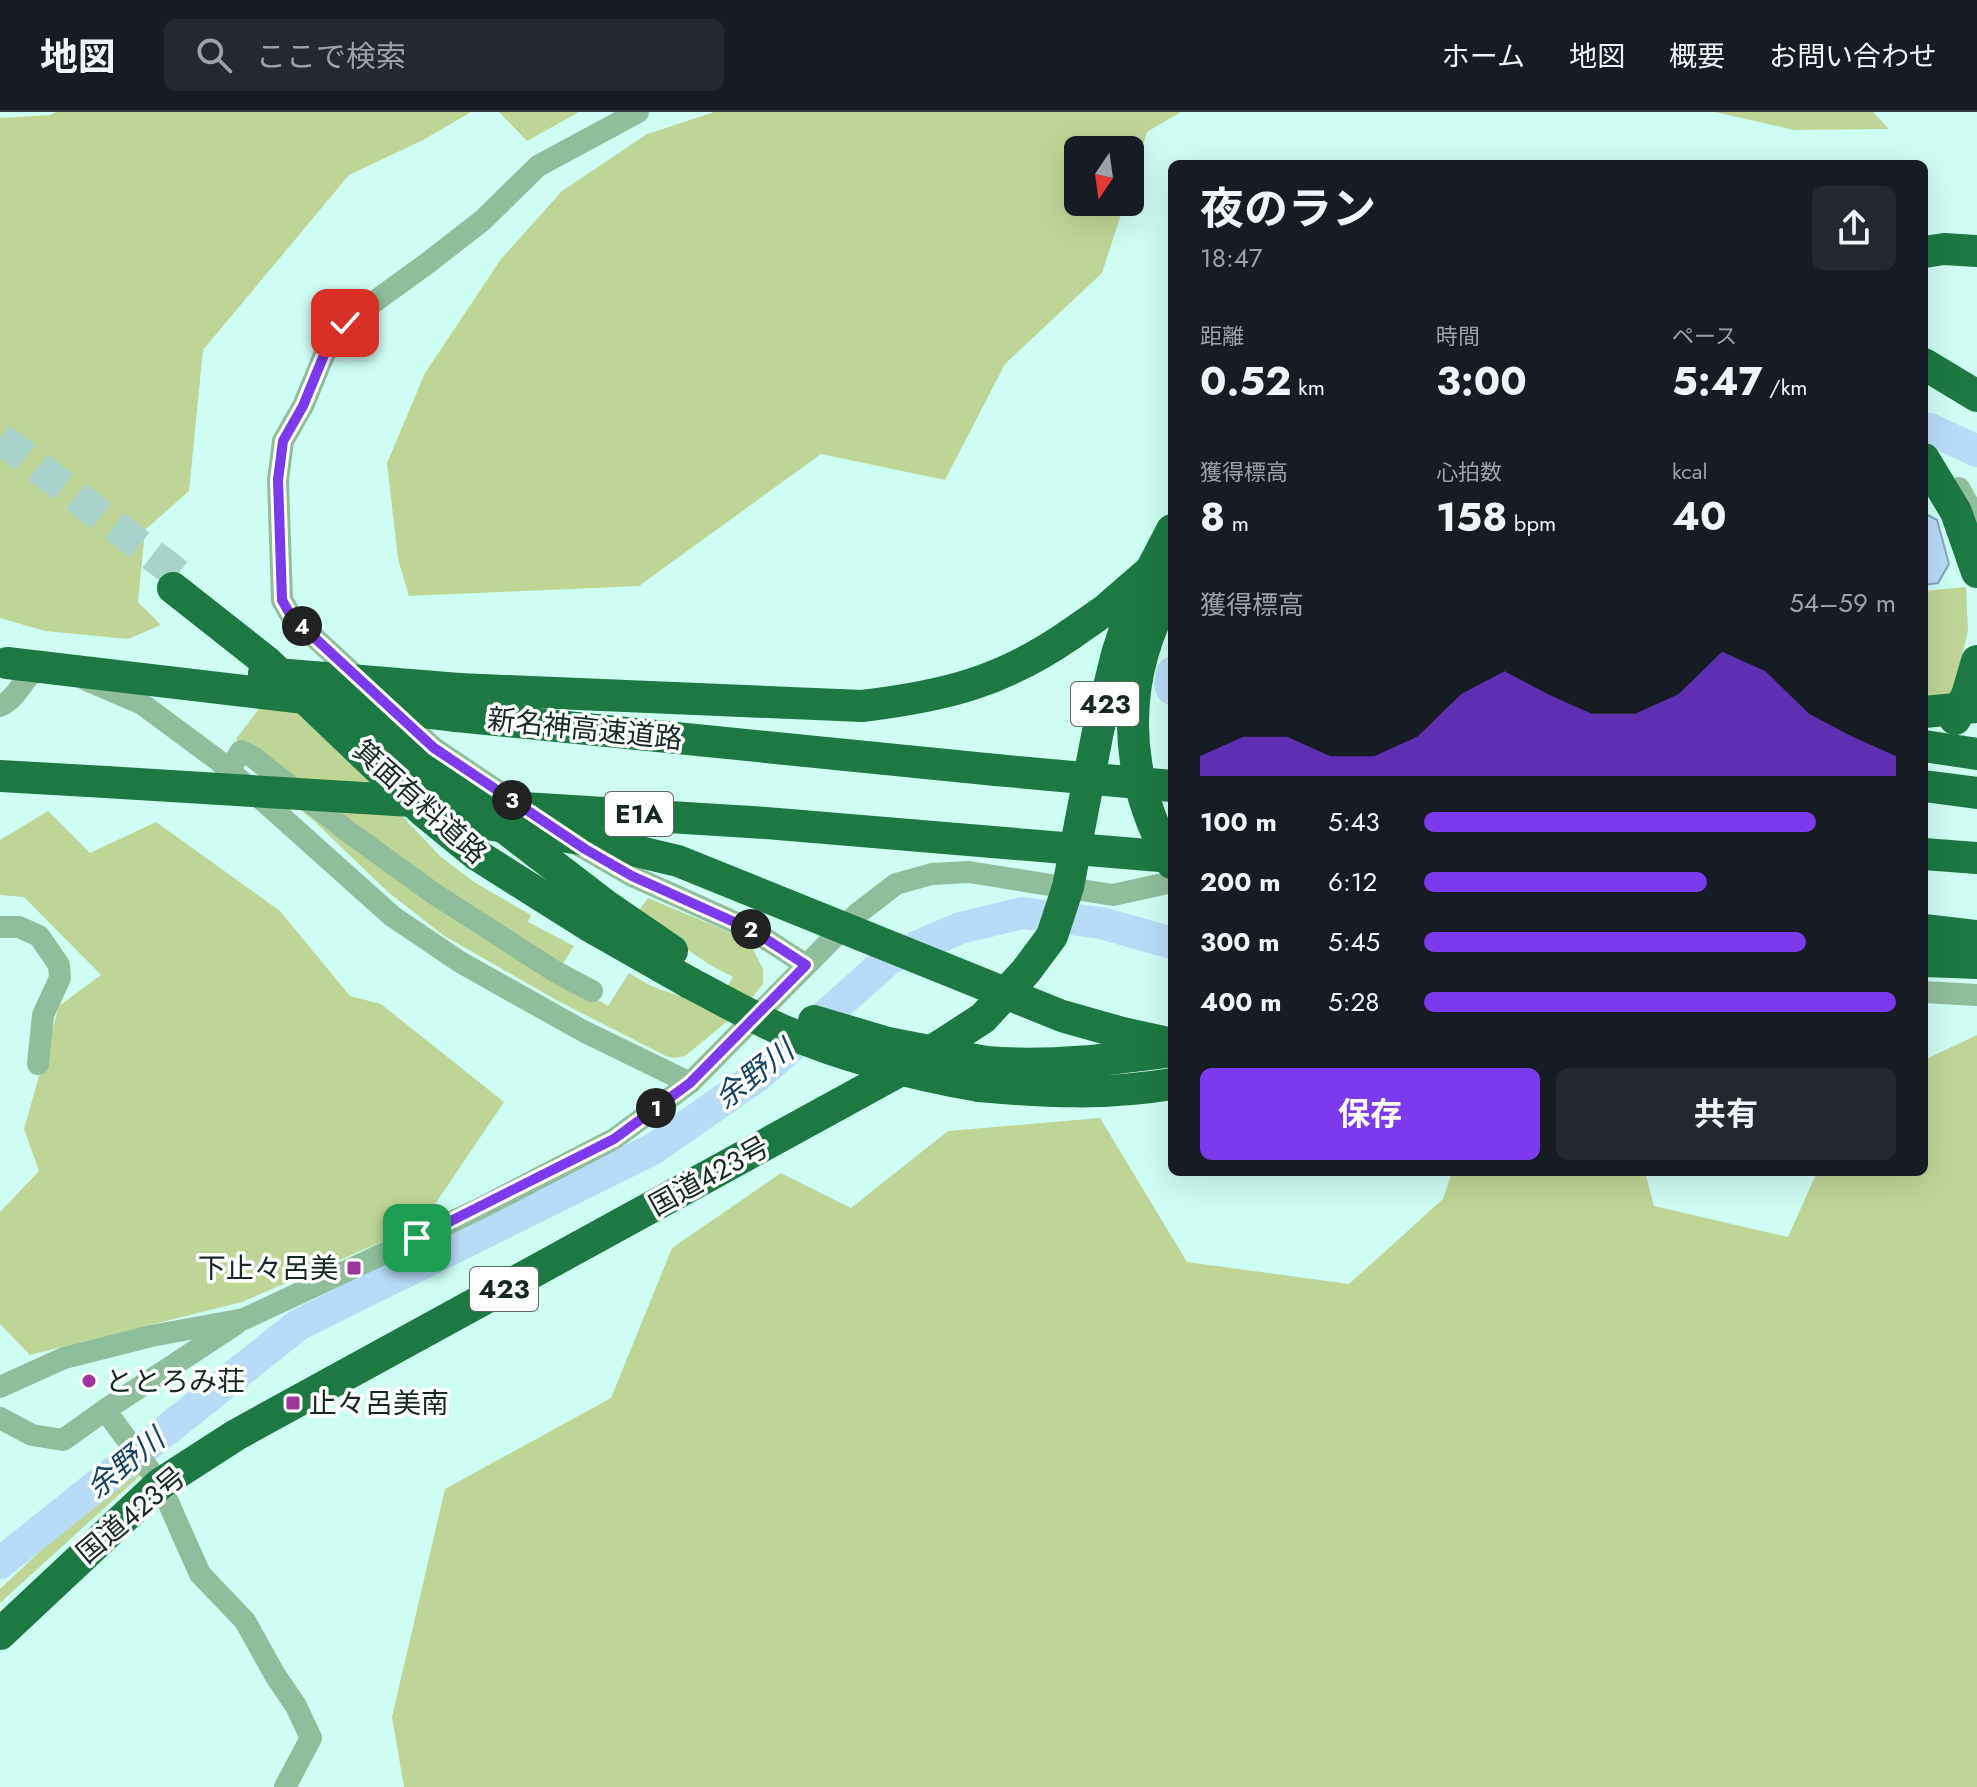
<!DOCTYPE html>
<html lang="ja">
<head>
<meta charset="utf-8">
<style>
	:root { --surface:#171b24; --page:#242831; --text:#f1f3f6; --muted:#9ea1a6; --line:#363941; --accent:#7c3aed }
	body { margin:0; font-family:Jost,"Noto Sans JP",sans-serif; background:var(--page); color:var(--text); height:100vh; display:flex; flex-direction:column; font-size:30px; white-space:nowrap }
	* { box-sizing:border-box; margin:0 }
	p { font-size:26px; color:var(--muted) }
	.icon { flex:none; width:44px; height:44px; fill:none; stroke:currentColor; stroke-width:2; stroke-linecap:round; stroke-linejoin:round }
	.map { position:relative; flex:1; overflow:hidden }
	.side { position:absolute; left:1168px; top:48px; width:760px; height:1016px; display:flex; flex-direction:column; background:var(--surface); border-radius:12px; box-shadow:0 8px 32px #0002 }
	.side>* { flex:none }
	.needle { width:52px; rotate:193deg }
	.buttons { position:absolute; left:1064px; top:24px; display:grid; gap:16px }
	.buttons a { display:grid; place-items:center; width:80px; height:80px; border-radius:12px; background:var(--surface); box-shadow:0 8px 32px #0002; font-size:40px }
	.pin { position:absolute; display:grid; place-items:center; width:68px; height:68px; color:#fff; margin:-34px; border-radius:16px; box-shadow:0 4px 12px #0006 }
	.km { position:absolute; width:40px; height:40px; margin:-20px; border-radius:50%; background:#222; color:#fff; font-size:22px; line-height:40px; text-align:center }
	.round { display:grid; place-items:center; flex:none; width:84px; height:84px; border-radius:12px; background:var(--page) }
	.headline { display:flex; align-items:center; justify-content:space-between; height:136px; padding:0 32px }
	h1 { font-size:44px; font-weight:700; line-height:60px }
	.figures { display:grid; grid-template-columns:repeat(3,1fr); gap:12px; height:136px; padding:8px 32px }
	.figures div { display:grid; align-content:center }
	.figures b { font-size:40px; font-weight:700 }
	.figures small { font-size:22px; font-weight:400 }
	.figures p { font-size:22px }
	.chart { height:224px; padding:16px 32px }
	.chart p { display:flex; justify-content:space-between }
	.chart svg { width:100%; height:144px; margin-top:8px; fill:var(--accent); opacity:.7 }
	.action { display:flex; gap:16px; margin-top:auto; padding:16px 32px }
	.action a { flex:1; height:92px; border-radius:12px; background:var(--accent); color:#fff; font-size:32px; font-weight:700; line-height:92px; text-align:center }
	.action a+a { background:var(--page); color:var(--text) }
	ul { padding:0 32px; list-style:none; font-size:26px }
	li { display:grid; grid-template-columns:128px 96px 1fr; align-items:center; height:60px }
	li i { height:20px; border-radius:10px; background:var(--accent) }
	header { display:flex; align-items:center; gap:48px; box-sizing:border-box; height:112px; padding:0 40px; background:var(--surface); border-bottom:2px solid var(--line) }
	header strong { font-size:38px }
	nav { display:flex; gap:44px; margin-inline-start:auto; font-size:28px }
	.search { width:560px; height:72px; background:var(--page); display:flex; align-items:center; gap:20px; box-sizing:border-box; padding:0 28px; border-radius:12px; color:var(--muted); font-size:30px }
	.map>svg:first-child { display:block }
	.green { fill:#bfd595 }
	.water { fill:#b8dcf7; stroke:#87a6b8; stroke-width:2 }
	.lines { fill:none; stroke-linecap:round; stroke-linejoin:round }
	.river { stroke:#b8dcf7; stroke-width:32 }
	.highway-tunnel { stroke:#a9d2cb; stroke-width:32; stroke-dasharray:32 16; stroke-linecap:butt }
	.minor { stroke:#90bd9c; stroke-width:22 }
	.highway { stroke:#1c7943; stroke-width:32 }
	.highway-bridge { stroke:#1c7943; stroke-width:32 }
	.route-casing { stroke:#fff; stroke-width:16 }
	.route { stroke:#7c3aed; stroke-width:10 }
	.poi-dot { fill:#9d379b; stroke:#fff; stroke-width:3 }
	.labels { text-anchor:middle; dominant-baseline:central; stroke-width:7; stroke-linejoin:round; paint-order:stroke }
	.shield { fill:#fff; stroke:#5c6866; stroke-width:2 }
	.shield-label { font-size:26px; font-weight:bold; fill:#162825 }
	.street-label { font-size:28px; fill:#162825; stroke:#fff }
	.poi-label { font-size:28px; fill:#162825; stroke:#fff; text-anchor:start }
	.water-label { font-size:30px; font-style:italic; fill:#164563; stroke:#fff }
</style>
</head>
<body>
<header>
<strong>地図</strong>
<div class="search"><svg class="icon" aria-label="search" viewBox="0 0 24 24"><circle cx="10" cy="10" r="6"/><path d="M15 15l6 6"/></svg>ここで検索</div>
<nav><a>ホーム</a><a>地図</a><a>概要</a><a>お問い合わせ</a></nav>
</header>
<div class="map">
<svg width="1977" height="1675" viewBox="0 0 1977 1675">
	<rect width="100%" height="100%" fill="#cefdf4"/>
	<!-- green -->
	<g class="green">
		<polygon points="56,0 471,0 423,28 349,63 203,238 189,379 145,418 138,490 161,513 128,527 45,519 0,506 0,6 50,3"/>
		<polygon points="499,0 579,0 527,29"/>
		<polygon points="714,0 1181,0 1147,20 1130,73 1130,38 1078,38 1078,90 1125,90 1102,161 1005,252 945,368 821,342 639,474 409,484 398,447 387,351 425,261 501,147 562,79 647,22"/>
		<polygon points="1715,0 1873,0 1889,17 1794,18"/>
		<polygon points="1966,475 1968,519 1952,583 1924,585 1924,479"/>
		<polygon points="275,576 341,640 440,744 474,770 531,803 528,810 574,834 561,855 352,715 236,627"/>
		<polygon points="241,649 542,855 608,894 629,861 651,874 709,894 717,890 733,865 710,853 636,803 648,786 739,824 751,833 763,857 763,872 746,894 685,944 675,946 666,944 558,889 443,823 388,780 314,709"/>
		<polygon points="48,699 90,741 156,710 280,799 350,884 381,892 504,990 421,1113 242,1190 30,1243 0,1212 0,1100 39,1059 24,1017 59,894 101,863 24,785 0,783 0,728"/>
		<polygon points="1977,923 1977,1675 404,1675 392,1605 445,1377 611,1286 672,1136 781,1061 851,1096 948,1019 1100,1006 1187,1150 1349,1172 1443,1087 1452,1060 1645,1060 1654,1094 1788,1125 1817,1060 1924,1060 1924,948"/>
		<polygon points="133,1347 143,1361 0,1491 0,1477 52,1428 116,1361"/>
	</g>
	<!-- water -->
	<polygon class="water" points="1924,401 1937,408 1949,452 1938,471 1924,473"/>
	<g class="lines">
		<!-- river -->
		<g class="river">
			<polyline points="1924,318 1930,317 1977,339"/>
			<polyline points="1172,561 1170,572 1172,577"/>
			<polyline points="0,1451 298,1213 653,1037 759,963 889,847 960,816 1023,801 1101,811 1172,831"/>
		</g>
		<!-- highway-tunnel -->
		<polyline class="highway-tunnel" points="0,326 181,465"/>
		<!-- minor -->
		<g class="minor">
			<polyline points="1959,376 1977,408"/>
			<polyline points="86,568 142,592 219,649 392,804 460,850 583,919 690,971"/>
			<polyline points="365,572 291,504 282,488 278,368 283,329 303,294 324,243 345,211 429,150 483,108 538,54 638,0"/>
			<path d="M0,594C16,587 22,570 35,557L45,558"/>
			<polyline points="390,595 434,636 522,695"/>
			<polyline points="229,658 241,639 253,645 346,718 433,781 556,860 592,879"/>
			<polyline points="580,734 632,764 752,818 806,853"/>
			<polyline points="0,815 19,815 39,824 59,853 60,866 43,903 38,952"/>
			<polyline points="1924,880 1977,883"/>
			<polyline points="0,1275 64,1246 151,1224 244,1207 481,1096 614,1027 690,971 857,802 896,772 932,762 969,760 1113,783 1172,770"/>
			<polyline points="105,1298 160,1372 200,1462 245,1509 275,1563 296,1594 311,1626 285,1675"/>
			<polyline points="0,1306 32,1323 63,1328 105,1298 236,1212"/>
		</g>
		<!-- highway -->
		<g class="highway">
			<polyline points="1924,140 1944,137 1977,139"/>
			<polyline points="1924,252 1977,284"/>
			<path d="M1172,474C1119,564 1121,661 1172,751"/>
			<polyline points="173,476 267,550 422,698 477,743 588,813 690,871"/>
			<path d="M459,577L862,594C945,584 1002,570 1071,522"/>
			<polyline points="332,583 605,793 672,839"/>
			<polyline points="457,604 996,658"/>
			<polyline points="1955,607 1967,583 1977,549"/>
			<polyline points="0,664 106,670"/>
			<polyline points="1924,674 1977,681"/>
			<polyline points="1924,742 1977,746"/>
			<polyline points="1924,818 1977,824"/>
			<polyline points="1924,849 1977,851"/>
			<path d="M986,950C1049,955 1109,948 1172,939"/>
			<path d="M979,974C1044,980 1107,983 1172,972"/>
			<polyline points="0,1522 160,1372 236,1323 912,952 983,906 1026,859 1052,824 1068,775 1098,619 1117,542 1133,493 1172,418"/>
		</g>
		<!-- highway-bridge -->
		<g class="highway-bridge">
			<polyline points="1924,347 1956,400 1977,460"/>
			<polyline points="1071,522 1104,499 1172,440"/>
			<polyline points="7,551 457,604"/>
			<polyline points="264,561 459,577"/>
			<polyline points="1924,600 1977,595"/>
			<polyline points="1924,634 1977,642"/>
			<polyline points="996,658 1172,674"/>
			<polyline points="106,670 766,711 1172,745"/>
			<polyline points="469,709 598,730 678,749 1062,904 1122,921 1172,932"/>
			<path d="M690,871C721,887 752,905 784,919C847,946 911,962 979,974"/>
			<polyline points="814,909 888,931 986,950"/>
		</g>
	</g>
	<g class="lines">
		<!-- route casing -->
		<g class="route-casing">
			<polyline id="route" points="345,211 324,243 303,294 283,329 278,368 282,488 291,504 434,636 585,737 632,764 752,818 806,853 690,971 614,1027 417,1126"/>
		</g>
		<!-- route -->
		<use href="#route" class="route"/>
	</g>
	<!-- markers -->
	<g class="poi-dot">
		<rect x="346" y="1148" width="16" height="16" rx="4"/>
		<circle cx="89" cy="1269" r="8"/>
		<rect x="285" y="1283" width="16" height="16" rx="4"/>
	</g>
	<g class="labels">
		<!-- shield labels -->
		<g class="shield">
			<rect x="1071" y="570" width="68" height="44" rx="6"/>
			<rect x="605" y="680" width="68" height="44" rx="6"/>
			<rect x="470" y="1155" width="68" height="44" rx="6"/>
		</g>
		<g class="shield-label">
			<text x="1105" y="592">423</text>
			<text x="639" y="702">E1A</text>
			<text x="504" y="1177">423</text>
		</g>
		<!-- street labels -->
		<g class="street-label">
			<text transform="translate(585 617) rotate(6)">新名神高速道路</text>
			<text transform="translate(420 690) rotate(42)">箕面有料道路</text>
			<text transform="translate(709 1064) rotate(-29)">国道423号</text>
			<text transform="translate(131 1403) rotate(-40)">国道423号</text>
		</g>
		<!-- poi labels -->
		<g class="poi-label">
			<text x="338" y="1156" text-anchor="end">下止々呂美</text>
			<text x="105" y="1269">ととろみ荘</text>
			<text x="309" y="1291">止々呂美南</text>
		</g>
		<!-- water labels -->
		<g class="water-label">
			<text transform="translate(754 962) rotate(-38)">余野川</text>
			<text transform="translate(125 1351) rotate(-39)">余野川</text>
		</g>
	</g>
</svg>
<div class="buttons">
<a><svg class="needle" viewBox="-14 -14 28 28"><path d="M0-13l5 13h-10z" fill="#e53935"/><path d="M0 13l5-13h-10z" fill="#9ea1a6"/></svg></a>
</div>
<div class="pin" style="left:417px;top:1126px;background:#1e9e55"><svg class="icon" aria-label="arrive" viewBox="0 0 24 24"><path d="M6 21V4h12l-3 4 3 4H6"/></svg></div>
<div class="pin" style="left:345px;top:211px;background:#d93025"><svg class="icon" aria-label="check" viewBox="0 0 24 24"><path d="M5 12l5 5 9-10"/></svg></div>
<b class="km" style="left:656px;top:996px">1</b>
<b class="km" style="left:751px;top:817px">2</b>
<b class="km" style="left:512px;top:688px">3</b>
<b class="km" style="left:302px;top:514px">4</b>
<section class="side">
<div class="headline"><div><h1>夜のラン</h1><p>18:47</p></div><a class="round"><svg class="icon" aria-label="share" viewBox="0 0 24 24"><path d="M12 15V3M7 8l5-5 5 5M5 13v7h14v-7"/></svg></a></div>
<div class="figures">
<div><p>距離</p><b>0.52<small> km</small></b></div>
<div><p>時間</p><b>3:00</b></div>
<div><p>ペース</p><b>5:47<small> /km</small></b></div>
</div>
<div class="figures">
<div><p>獲得標高</p><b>8<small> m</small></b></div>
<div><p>心拍数</p><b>158<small> bpm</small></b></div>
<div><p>kcal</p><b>40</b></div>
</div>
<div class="chart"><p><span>獲得標高</span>54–59 m</p>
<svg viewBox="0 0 160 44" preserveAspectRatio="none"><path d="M0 44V38L10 32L20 32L30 38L40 38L50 32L60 19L70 12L80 19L90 25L100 25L110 19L120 6L130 12L140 25L150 32L160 38V44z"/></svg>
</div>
<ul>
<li><b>100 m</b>5:43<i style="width:83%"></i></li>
<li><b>200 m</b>6:12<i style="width:60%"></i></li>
<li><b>300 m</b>5:45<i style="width:81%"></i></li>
<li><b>400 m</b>5:28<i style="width:100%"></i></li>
</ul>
<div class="action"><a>保存</a><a>共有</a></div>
</section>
</div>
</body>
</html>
